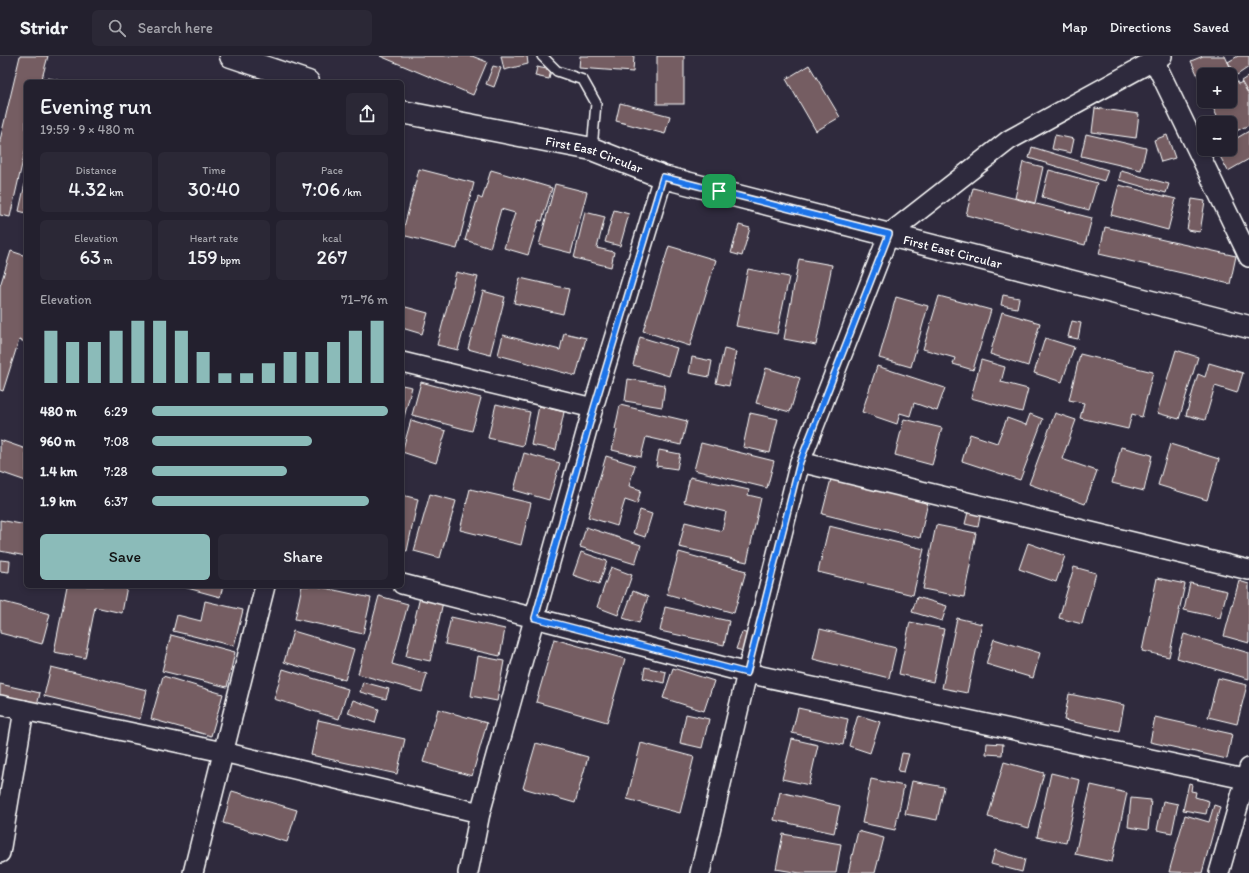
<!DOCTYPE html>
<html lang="en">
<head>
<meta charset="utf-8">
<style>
	:root { --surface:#23202e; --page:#2b2836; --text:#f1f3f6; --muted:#a3a3aa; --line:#403e4a; --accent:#8bbbb9 }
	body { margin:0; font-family:Itim,sans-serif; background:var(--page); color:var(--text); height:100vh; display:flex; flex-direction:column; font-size:15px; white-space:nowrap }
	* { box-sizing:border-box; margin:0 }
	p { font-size:13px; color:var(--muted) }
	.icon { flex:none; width:22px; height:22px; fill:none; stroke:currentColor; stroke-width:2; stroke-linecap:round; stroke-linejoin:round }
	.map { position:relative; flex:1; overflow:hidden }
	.panel { position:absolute; left:24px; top:24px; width:380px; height:508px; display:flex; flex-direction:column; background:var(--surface); border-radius:6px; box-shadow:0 2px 6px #0003,0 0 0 1px var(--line) }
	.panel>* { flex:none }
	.controls { position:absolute; left:1197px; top:12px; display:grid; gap:8px }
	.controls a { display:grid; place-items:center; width:40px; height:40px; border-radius:6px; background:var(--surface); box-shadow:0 2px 6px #0003,0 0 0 1px var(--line); font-size:20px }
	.pin { position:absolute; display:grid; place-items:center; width:34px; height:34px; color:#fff; margin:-17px; border-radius:8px; box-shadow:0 2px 6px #0006 }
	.round { display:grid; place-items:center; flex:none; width:42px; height:42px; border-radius:6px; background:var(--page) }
	.summary { display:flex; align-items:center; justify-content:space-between; height:68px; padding:0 16px }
	h1 { font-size:22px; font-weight:600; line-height:30px }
	.metrics { display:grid; grid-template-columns:repeat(3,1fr); gap:6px; height:68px; padding:4px 16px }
	.metrics div { display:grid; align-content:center; border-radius:6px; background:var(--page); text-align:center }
	.metrics b { font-size:20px; font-weight:600 }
	.metrics small { font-size:11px; font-weight:400 }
	.metrics p { font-size:11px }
	.chart { height:112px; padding:8px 16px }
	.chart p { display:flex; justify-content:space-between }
	.chart svg { width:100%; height:72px; margin-top:4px; stroke:var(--accent); stroke-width:6 }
	.button { display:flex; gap:8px; margin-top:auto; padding:8px 16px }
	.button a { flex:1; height:46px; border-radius:6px; background:var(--accent); color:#111; font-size:16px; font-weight:600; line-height:46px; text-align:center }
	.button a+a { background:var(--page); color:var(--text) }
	ul { padding:0 16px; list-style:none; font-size:13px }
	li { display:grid; grid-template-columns:64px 48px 1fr; align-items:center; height:30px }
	li i { height:10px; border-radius:5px; background:var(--accent) }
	header { display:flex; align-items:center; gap:24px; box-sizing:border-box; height:56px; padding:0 20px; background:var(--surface); border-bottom:1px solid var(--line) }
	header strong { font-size:19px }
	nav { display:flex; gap:22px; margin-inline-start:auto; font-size:14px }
	.search { width:280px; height:36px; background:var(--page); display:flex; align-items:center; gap:10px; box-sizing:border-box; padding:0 14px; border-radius:6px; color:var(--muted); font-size:15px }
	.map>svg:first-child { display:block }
	.building { fill:#745d62; stroke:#fff }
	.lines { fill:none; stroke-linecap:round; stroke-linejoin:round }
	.lane-casing { stroke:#fff; stroke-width:12 }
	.street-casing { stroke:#fff; stroke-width:22 }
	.secondary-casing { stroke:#fff; stroke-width:25 }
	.lane { stroke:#2f2a3d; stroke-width:9 }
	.street { stroke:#2f2a3d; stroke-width:19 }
	.secondary { stroke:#2f2a3d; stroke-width:22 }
	.route-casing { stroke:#fff; stroke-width:8 }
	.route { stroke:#1a73e8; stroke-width:5 }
	.labels { text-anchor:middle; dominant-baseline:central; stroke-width:3.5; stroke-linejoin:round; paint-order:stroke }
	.street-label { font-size:13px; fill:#fff; stroke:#2f2a3d }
</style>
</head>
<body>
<header>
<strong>Stridr</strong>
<div class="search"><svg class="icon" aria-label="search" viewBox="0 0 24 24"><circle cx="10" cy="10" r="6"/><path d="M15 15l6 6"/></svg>Search here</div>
<nav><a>Map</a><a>Directions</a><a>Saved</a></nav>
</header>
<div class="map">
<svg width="1249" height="817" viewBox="0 0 1249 817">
	<rect width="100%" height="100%" fill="#2f2a3d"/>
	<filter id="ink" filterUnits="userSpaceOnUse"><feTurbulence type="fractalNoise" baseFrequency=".025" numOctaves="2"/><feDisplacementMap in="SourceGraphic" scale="8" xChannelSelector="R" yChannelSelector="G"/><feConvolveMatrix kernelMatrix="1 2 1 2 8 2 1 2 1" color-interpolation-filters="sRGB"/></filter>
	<g filter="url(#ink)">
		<!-- building -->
		<g class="building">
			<polygon points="20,0 48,0 41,26 26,26 26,91 10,161 0,159 0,84"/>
			<polygon points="380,0 472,0 487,6 473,39"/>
			<polygon points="501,0 527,0 528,8 504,14"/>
			<polygon points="580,0 634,0 633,16 579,12"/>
			<rect x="657" y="0" width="27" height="48"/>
			<polygon points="1203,0 1225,0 1238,28 1249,23 1249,69 1230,78 1230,67 1220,67 1210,45 1230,45 1230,19 1204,19 1204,33 1191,5"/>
			<polygon points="1238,0 1249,0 1249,11 1237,19 1228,6"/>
			<polygon points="809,9 840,61 816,75 786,23"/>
			<polygon points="493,10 501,12 494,31 486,28"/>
			<polygon points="537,11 551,14 549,23 535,20"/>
			<polygon points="1249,20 1249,39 1241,25"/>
			<polygon points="48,22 67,26 48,26"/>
			<polygon points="620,47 670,60 665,78 616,65"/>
			<polygon points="1095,52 1139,58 1136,82 1092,76"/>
			<polygon points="1249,75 1249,103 1228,115 1216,93 1230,93 1230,86"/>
			<polygon points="1086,78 1146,92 1141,114 1081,100"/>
			<polygon points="1055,79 1074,83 1071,97 1052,93"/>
			<polygon points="1167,79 1175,102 1161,106 1154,84"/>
			<polygon points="1032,91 1108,114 1104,125 1029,102"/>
			<polygon points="1023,106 1043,111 1035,147 1015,142"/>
			<polygon points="419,113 474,127 457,193 402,179"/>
			<polygon points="491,114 552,132 542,165 539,164 528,199 504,192 515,157 501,153 490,192 465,184 478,141 482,143"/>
			<polygon points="1049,114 1097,127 1089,154 1042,141"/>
			<polygon points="1121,115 1169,128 1166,137 1119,124"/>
			<polygon points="26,123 26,157 19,155"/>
			<polygon points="555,128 587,136 571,197 539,189"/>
			<polygon points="1119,129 1176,143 1168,174 1111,159"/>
			<polygon points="973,132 1092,162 1085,189 966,159"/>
			<polygon points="1192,143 1205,145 1200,176 1187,174"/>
			<polygon points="614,154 629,158 620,190 605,186"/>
			<polygon points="585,156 605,161 597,192 614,196 611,211 574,202"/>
			<polygon points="739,169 750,172 742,200 731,197"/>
			<polygon points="1105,171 1236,200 1230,228 1099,198"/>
			<polygon points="669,190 716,204 690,290 643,275"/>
			<polygon points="11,195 26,200 26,286 19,284 3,335 0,334 0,230"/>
			<polygon points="799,203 832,209 816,289 784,283"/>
			<polygon points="748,213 789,221 777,278 736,270"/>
			<polygon points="456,216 478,221 458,294 437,289"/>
			<polygon points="520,222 569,233 563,258 514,247"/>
			<polygon points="483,235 505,241 490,299 468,293"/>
			<polygon points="1003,239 1019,242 1017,252 1001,249"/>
			<polygon points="939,240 991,254 973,314 953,308 955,302 923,293"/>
			<polygon points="896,241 928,250 911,311 879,302"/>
			<polygon points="402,250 428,257 422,278 402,272"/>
			<polygon points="1002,256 1040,267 1028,310 990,298"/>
			<polygon points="1072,265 1081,267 1078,283 1068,281"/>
			<polygon points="564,277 586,282 576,320 498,299 503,279 560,294"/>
			<polygon points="640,281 677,292 669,320 633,309"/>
			<polygon points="1045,282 1074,291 1062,326 1034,317"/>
			<polygon points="724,293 736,296 729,330 716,327"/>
			<polygon points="1176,294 1198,301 1179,363 1157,357"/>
			<polygon points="1080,298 1153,316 1142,361 1132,358 1128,373 1080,362 1084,347 1069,344"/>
			<polygon points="692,301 712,305 709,321 689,317"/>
			<polygon points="981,304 1005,311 1001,326 1028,333 1022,356 971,342"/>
			<polygon points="1209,307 1243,317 1237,337 1215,330 1205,364 1186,359 1198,318 1205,321"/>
			<polygon points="877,310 945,332 937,355 914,347 910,360 900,357 897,368 862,356"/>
			<polygon points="766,312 800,322 790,356 756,347"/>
			<polygon points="628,323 665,329 662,351 625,345"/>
			<polygon points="421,326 481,342 472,375 412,359"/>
			<polygon points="402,329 412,331 403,365 402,365"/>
			<polygon points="496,348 530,356 523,390 488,382"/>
			<polygon points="620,349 687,365 681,389 646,381 641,401 612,394 617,374 615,373"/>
			<polygon points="539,350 564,356 556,394 531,389"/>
			<polygon points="750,357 778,363 770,397 743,391"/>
			<polygon points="1055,357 1076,364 1062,403 1097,415 1085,448 1029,428"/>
			<polygon points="1030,358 1043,363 1020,424 962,405 970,378 997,387 1007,362 1026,369"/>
			<polygon points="904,363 942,372 932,409 895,399"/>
			<polygon points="411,364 446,375 436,407 402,396"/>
			<polygon points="0,384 26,393 26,425 0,416"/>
			<polygon points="701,387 774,405 767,432 694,414"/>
			<polygon points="1170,388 1219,403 1207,444 1158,429"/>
			<polygon points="1121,391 1152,399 1144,435 1112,427"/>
			<polygon points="659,394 680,398 677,413 656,410"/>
			<polygon points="524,397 560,407 549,444 514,434"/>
			<polygon points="606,400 635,409 629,430 641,434 637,448 625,444 617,470 588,461"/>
			<polygon points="690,421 749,434 748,439 761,442 747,506 679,491 685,466 722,475 726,456 684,446"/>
			<polygon points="831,423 928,446 920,482 822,458"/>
			<polygon points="470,433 531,447 521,489 460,474"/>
			<polygon points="430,438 456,445 440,502 414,495"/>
			<polygon points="402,439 418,443 407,495 402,494"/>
			<polygon points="969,452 981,455 978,471 965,468"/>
			<polygon points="640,454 652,458 645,481 633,477"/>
			<polygon points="0,464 26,469 26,500 0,495"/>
			<polygon points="936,469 976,477 964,541 923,533"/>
			<polygon points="829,470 924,493 913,539 818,516"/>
			<polygon points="586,471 641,489 635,508 580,491"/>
			<polygon points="1028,487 1065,500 1056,526 1019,513"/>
			<polygon points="581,496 607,505 599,528 573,519"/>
			<polygon points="679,496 746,515 734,557 667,538"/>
			<polygon points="0,504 10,505 9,516 0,515"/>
			<polygon points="611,511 632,519 618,559 597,551"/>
			<polygon points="1074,511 1096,517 1082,568 1059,562"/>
			<polygon points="1157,522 1185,528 1169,601 1142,595"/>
			<polygon points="1239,525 1249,528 1249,587 1224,580"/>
			<polygon points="1190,527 1227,535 1220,562 1184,554"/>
			<polygon points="67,530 127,530 122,557 95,551 85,602 54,596"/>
			<polygon points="180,530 223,530 220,541"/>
			<polygon points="302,530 316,530 371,542 363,578 295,563"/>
			<polygon points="633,535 648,541 639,567 623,562"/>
			<polygon points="379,540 408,548 392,608 427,618 422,636 358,618"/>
			<polygon points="420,541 443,546 430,605 406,600"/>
			<polygon points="917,541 947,550 942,565 912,556"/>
			<polygon points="0,545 50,558 42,588 0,577"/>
			<polygon points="205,545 243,554 234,590 173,575 177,559 201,565"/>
			<polygon points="665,551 729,565 724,589 660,575"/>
			<polygon points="451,561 505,573 500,600 445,588"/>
			<polygon points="957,562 982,568 967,637 942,632"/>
			<polygon points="910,566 944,573 933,626 899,618"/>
			<polygon points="820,573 896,592 889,622 813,603"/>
			<polygon points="293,575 354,593 345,624 284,606"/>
			<polygon points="742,576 752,579 747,596 736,593"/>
			<polygon points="1184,578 1249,597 1249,623 1177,602"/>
			<polygon points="171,579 235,596 227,631 162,615"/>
			<polygon points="554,583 625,603 607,666 536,646"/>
			<polygon points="994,583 1040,597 1033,622 986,608"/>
			<polygon points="478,600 504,605 497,645 471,640"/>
			<polygon points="51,611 147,634 140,663 44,640"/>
			<polygon points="645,611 666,616 664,627 643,622"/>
			<polygon points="673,612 714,625 704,655 663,642"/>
			<polygon points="283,613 348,633 339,663 274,643"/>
			<polygon points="163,620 223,638 211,680 151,663"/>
			<polygon points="1218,622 1247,629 1237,668 1208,661"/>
			<polygon points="363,626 389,633 386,643 360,636"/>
			<polygon points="0,628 40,637 35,658 0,650"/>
			<polygon points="1069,638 1124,649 1119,675 1064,664"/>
			<polygon points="353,644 379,653 375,667 348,657"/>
			<polygon points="798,652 848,663 843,689 792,677"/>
			<polygon points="438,653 487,667 472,720 423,706"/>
			<polygon points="686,658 709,663 702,692 680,687"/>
			<polygon points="858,659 880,666 870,697 849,690"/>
			<polygon points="1155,661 1232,678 1227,703 1150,686"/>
			<polygon points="318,664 405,683 397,718 311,699"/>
			<polygon points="792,683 818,689 809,729 782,723"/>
			<polygon points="536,687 588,701 575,747 523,732"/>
			<polygon points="641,687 694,701 680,757 627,743"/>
			<polygon points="987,687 1003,688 1002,699 986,698"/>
			<polygon points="902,697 909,698 904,716 898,715"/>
			<polygon points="1004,706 1044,717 1029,772 988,761"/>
			<polygon points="1051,717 1080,724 1066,787 1037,781"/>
			<polygon points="871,723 904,730 895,774 862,767"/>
			<polygon points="912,725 944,731 937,764 905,758"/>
			<polygon points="1189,727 1192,728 1191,735 1196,736 1195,741 1209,745 1206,758 1183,754"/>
			<polygon points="1091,729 1127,737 1112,806 1075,798"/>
			<polygon points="232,735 297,754 287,786 223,767"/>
			<polygon points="780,736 840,750 834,777 774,764"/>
			<polygon points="1131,742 1151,744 1148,774 1128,771"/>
			<polygon points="1163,745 1178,748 1172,777 1157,774"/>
			<polygon points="1214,749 1220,751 1202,817 1169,816 1185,759 1209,766"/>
			<polygon points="858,775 884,782 875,817 848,817"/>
			<polygon points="783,778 841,788 836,817 800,817 776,813"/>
			<polygon points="995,794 1025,803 1022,816 991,808"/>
		</g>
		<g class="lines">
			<!-- lane casing -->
			<g class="lane-casing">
				<polyline id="lane" points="542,0 557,15 583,24 596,47 592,93"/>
			</g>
			<!-- street casing -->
			<g class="street-casing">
				<g id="street">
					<polyline points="1152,0 1249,201"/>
					<polyline points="402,306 593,352"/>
					<polyline points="800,406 1249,514"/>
					<polyline points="402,528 535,562 747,617 1249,724"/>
					<polyline points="0,649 223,696 480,757"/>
					<polyline points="0,797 24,654"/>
					<polyline points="193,817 265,530"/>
					<polyline points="468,817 480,757 593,352 663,121"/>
					<polyline points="700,817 747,617 800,406 889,178 1009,84 1162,0"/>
					<polyline points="1219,817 1249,712"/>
				</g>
			</g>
			<!-- secondary casing -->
			<g class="secondary-casing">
				<g id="secondary">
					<polyline points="231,0 308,26"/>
					<path id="s1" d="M402,56L592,93L663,121L1249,271"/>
				</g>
			</g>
			<!-- lane -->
			<use href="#lane" class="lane"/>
			<!-- street -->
			<use href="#street" class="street"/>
			<!-- secondary -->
			<use href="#secondary" class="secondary"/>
		</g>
	</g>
	<g class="lines" filter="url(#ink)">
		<!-- route casing -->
		<g class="route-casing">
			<polygon id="route" points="663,121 889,178 800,406 747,617 535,562 594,352"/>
		</g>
		<!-- route -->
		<use href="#route" class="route"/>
	</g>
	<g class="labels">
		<!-- street labels -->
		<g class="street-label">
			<text stroke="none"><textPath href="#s1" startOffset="197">First East Circular</textPath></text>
			<text stroke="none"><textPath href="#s1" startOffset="569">First East Circular</textPath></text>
		</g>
	</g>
</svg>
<div class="controls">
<a>+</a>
<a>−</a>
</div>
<div class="pin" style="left:719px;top:135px;background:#1e9e55"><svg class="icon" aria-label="arrive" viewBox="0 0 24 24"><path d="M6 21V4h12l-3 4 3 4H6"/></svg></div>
<section class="panel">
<div class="summary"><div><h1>Evening run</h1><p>19:59 · 9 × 480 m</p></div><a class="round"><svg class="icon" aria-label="share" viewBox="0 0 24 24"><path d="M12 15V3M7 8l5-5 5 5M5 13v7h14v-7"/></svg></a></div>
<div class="metrics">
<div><p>Distance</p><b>4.32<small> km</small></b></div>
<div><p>Time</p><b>30:40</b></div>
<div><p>Pace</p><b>7:06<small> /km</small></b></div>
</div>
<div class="metrics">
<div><p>Elevation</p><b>63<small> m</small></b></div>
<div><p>Heart rate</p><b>159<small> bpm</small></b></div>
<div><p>kcal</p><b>267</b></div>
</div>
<div class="chart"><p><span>Elevation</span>71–76 m</p>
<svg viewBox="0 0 160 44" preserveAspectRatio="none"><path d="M5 44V12M15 44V19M25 44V19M35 44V12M45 44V6M55 44V6M65 44V12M75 44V25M85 44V38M95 44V38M105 44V32M115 44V25M125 44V25M135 44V19M145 44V12M155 44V6"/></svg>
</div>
<ul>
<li><b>480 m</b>6:29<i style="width:100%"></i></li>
<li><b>960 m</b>7:08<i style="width:68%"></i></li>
<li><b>1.4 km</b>7:28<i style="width:57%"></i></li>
<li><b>1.9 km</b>6:37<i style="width:92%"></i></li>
</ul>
<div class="button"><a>Save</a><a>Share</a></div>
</section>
</div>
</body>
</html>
